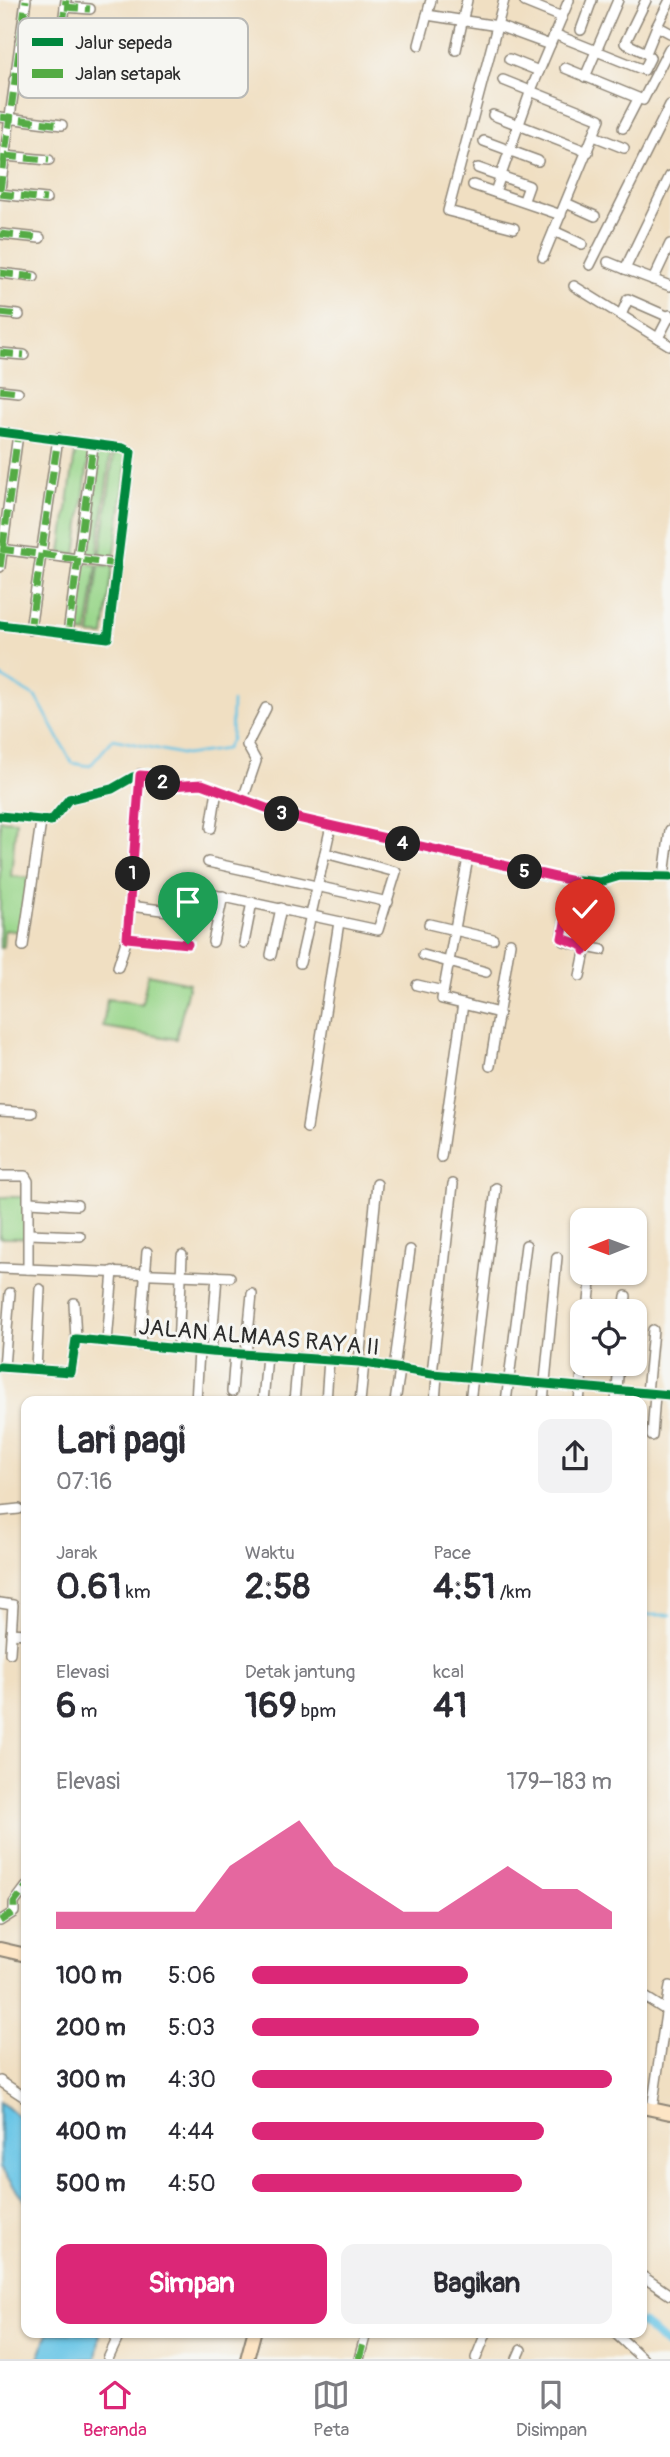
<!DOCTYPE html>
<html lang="id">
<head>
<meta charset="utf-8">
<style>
	:root { --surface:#fff; --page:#f2f2f3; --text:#2b2b33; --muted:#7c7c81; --line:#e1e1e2; --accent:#db2777 }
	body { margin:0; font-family:Pangolin,sans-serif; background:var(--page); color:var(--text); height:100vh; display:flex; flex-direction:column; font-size:26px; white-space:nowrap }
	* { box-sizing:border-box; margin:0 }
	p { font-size:23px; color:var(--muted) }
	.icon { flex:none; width:38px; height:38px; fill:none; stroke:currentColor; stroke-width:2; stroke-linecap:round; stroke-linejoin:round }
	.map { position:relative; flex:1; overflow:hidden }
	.sheet { position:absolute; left:21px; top:1396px; width:626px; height:942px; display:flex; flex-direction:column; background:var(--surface); border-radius:14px; box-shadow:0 2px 5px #0004 }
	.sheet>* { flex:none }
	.needle { width:46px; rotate:269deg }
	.fabs { position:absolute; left:570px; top:1208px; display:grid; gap:14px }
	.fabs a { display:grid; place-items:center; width:77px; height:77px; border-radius:14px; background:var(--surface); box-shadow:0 2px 5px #0004; font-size:35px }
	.pin { position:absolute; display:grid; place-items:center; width:60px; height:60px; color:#fff; margin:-72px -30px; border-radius:50% 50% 50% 0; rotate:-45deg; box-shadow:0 0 7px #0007 }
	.pin .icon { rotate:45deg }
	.km { position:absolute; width:35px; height:35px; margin:-18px; border-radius:50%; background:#222; color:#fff; font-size:19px; line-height:35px; text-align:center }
	.round { display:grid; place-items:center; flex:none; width:74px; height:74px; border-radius:14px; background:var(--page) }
	.overview { display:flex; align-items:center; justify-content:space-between; height:119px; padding:0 35px }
	h1 { font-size:38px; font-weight:700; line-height:52px }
	.metrics { display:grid; grid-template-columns:repeat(3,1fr); gap:10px; height:119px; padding:7px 35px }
	.metrics div { display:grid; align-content:center }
	.metrics b { font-size:35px; font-weight:700 }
	.metrics small { font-size:19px; font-weight:400 }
	.metrics p { font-size:19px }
	.chart { height:196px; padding:14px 35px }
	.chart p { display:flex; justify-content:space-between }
	.chart svg { width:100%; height:126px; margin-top:7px; fill:var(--accent); opacity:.7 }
	.cta { display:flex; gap:14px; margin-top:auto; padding:14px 35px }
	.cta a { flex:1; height:80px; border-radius:14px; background:var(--accent); color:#fff; font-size:28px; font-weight:700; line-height:80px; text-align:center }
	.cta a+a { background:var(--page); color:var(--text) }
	ul { padding:0 35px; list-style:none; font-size:23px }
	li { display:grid; grid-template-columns:112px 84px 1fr; align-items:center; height:52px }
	li i { height:18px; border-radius:9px; background:var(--accent) }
	.dock { display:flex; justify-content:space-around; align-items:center; height:98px; border-top:2px solid var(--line); background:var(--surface); font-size:19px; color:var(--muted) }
	.dock a { display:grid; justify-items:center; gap:4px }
	.dock .on { color:var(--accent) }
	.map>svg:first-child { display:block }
	.green { fill:#99d68a; stroke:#62805a; stroke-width:2 }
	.water { fill:#68c5e6; stroke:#4a7888; stroke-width:2 }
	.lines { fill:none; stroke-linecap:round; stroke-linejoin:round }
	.stream { stroke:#68c5e6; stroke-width:2.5 }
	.canal { stroke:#68c5e6; stroke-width:9 }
	.street-casing { stroke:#8e8576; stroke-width:12 }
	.secondary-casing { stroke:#8e8576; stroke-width:16 }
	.street { stroke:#fff; stroke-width:9 }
	.secondary { stroke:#fde5c5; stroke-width:12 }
	.quiet { stroke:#54ab44; stroke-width:7; stroke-dasharray:14 7; stroke-linecap:butt }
	.cycleway-casing { stroke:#f6f6f2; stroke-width:13 }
	.cycleway { stroke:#00873e; stroke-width:9 }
	.route-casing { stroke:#fff; stroke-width:14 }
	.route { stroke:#db2777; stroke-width:9 }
	.labels { text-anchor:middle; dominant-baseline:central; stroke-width:6; stroke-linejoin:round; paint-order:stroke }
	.street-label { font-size:23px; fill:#2b2b2b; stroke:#f6f6f2 }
	.key { fill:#f6f6f2; stroke:#b9b9b6; stroke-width:2 }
	.key-label { font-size:19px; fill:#2b2b2b }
</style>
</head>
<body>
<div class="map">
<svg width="670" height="2359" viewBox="0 0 670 2359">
	<rect width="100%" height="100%" fill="#f6f6f2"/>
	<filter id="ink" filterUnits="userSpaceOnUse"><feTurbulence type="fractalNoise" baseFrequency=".0143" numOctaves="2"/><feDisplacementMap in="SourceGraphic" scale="14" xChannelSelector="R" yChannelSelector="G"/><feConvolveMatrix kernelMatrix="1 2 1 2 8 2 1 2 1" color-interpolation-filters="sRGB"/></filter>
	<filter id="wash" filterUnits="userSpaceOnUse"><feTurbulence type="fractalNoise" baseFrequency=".00686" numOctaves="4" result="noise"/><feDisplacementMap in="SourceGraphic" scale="28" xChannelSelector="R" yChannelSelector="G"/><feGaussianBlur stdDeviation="1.57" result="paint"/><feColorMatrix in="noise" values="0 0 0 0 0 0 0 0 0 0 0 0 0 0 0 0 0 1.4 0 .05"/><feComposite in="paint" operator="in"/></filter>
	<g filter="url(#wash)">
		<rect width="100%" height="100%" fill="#f0dfc2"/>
		<!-- green -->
		<g class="green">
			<polygon points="76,446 90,448 76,555 61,552"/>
			<polygon points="97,449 111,450 97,558 83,557"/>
			<polygon points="114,451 128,454 114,560 100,558"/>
			<polygon points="82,563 97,565 87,634 73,632"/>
			<polygon points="99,565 113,566 104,636 90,635"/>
			<polygon points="0,820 16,821 11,876 29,878 22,932 4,930 3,948 0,948"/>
			<polygon points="148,974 189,983 176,1039 103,1027 107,999 142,1004"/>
			<polygon points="0,1197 25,1197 26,1238 0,1238"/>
		</g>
		<!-- water -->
		<g class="water">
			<polygon points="0,2101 26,2123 26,2202 0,2168"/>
			<polygon points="48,2333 100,2333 96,2359 38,2359"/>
		</g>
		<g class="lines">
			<!-- stream -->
			<g class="stream">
				<polyline points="0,676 37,698 72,763 90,766 113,739 185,755 226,749 231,739 232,702"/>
				<polyline points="642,1615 670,1615"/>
			</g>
			<!-- canal -->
			<polyline class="canal" points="642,2323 670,2347"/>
		</g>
	</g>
	<g filter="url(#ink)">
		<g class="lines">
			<!-- street casing -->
			<g class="street-casing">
				<g id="street">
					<polyline points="504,0 448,211 514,228"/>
					<polyline points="646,0 625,43 646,53"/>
					<polyline points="525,2 562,17"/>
					<polyline points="65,7 90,9"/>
					<polyline points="427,15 498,26 550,45"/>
					<polyline points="657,26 670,0"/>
					<polyline points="581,30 592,0"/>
					<polyline points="554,34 644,70 650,58 646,53 657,26 670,33"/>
					<polyline points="20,42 82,49"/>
					<polyline points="419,45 431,0"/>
					<polyline points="60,46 66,0"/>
					<polyline points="456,50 467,0"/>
					<polyline points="509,59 539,71"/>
					<polyline points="565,68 643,100 669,49"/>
					<polyline points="585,77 618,0"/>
					<polyline points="14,80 78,88"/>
					<polyline points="503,80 600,119 543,257"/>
					<polyline points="493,115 588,152"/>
					<polyline points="0,117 62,125"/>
					<polyline points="623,128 638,99"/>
					<polyline points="594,136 624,148"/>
					<polyline points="484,141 538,161"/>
					<polyline points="5,156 49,160"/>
					<polyline points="478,168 529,186 524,200"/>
					<polyline points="670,176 625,269 670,286"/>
					<polyline points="473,185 561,215"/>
					<polyline points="0,190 26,0"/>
					<polyline points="495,192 531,90 569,0"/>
					<polyline points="0,194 46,199"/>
					<polyline points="566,203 595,216"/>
					<polyline points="554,231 582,244"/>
					<polyline points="0,234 40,238"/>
					<polyline points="608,262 625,269"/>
					<polyline points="590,265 670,105"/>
					<polyline points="0,273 34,277"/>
					<polyline points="653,280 670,244"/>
					<polyline points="574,286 669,345"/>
					<polyline points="0,313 19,315"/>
					<polyline points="621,315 628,299 669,317"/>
					<polyline points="658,338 670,315"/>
					<polyline points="0,353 24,355"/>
					<polyline points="0,390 18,392"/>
					<polyline points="0,432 123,448 131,452 108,638 0,625"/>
					<polyline points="0,549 117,564"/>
					<polyline points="0,567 18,434"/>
					<polyline points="30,630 58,438"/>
					<polyline points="68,634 93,446"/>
					<polyline points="243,799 256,761 247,745 266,708"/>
					<polyline points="0,816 51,821 69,799 112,789 133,777 147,774 170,786 202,784 285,815 549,877 600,882 620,876 670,877"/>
					<polyline points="211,828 217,790"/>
					<polyline points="468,858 442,999 499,1013"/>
					<polyline points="208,862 388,902"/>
					<polyline points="664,876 670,830"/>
					<polyline points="573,881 562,934 564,941 586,947 580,976"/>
					<polyline points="210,894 378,930 396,872 325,853"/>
					<polyline points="130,906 177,912"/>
					<polyline points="429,924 493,939"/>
					<polyline points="127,938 188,944"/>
					<polyline points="213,942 223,896"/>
					<polyline points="244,943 252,902"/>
					<polyline points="23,946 41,822"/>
					<polyline points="586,947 602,950"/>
					<polyline points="590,948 603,899"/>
					<polyline points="271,955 281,908"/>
					<polyline points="423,955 486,972"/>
					<polyline points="300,963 331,826"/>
					<polyline points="118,967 127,938 140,774"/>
					<polyline points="417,985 443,991"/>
					<polyline points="490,1066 510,943"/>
					<polyline points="0,1111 32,1113"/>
					<polyline points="307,1128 339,922"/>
					<polyline points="441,1157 463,1004"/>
					<polyline points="0,1176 25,1176 28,1181 28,1269"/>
					<polyline points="30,1202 77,1205"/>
					<polyline points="29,1234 80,1236"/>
					<polyline points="0,1268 230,1277"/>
					<polyline points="74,1303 76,1339"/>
					<polyline points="588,1311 592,1272"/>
					<polyline points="624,1311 626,1296"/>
					<polyline points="107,1342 113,1271"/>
					<polyline points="140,1346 147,1252"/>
					<polyline points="178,1349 182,1255"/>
					<polyline points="211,1352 217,1276"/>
					<polyline points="246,1354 252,1294"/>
					<polyline points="359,1362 377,1184"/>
					<polyline points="0,1367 71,1372 76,1339 211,1352 359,1362 432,1374 670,1395"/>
					<polyline points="4,1367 10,1293"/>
					<polyline points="394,1369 410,1250"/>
					<polyline points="36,1370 40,1289"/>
					<polyline points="432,1374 453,1184"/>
					<polyline points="232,1392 235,1354"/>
					<polyline points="647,1393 653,1330"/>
					<polyline points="196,1402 199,1351"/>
					<polyline points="263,1402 267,1355"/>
					<polyline points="294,1402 298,1357"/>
					<polyline points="326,1402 329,1359"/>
					<polyline points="360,1402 364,1363"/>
					<polyline points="395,1402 400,1370"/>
					<polyline points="435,1402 437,1375"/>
					<polyline points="470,1402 496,1188"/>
					<polyline points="506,1402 526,1245"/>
					<polyline points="543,1402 557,1257"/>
					<polyline points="579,1402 583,1363"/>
					<polyline points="616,1402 619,1363"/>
					<polyline points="652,1436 655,1394"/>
					<polyline points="0,1511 19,1509"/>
					<polyline points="0,1603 13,1605 10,1653"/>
					<polyline points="11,1633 26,1634"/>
					<polyline points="0,1921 14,1912 14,1903 26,1887"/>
					<polyline points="642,1995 664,2009"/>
					<polyline points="0,2081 26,2098"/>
					<polyline points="652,2109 670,1986"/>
					<polyline points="642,2276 670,2295"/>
					<polyline points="615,2333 643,2359"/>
					<polyline points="476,2358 486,2333"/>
					<polyline points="108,2359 120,2333"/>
					<polyline points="359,2359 366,2333"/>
					<polyline points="517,2359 521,2350"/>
				</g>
			</g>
			<!-- secondary casing -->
			<g class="secondary-casing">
				<g id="secondary">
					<polyline points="0,1949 26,1955"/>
					<polyline points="642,2107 670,2113"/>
					<polyline points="247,2359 254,2333"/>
				</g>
			</g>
			<!-- street -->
			<use href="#street" class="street"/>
			<!-- secondary -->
			<use href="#secondary" class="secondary"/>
			<!-- quiet -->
			<g class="quiet">
				<polyline points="65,7 90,9"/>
				<polyline points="20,42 82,49"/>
				<polyline points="60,46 66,0"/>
				<polyline points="14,80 78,88"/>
				<polyline points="0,117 62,125"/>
				<polyline points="5,156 49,160"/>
				<polyline points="0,190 26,0"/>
				<polyline points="0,194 46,199"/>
				<polyline points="0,234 40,238"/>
				<polyline points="0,273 34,277"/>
				<polyline points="0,313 19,315"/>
				<polyline points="0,353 24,355"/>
				<polyline points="0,390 18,392"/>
				<polyline points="0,549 117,564"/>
				<polyline points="0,567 18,434"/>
				<polyline points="30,630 58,438"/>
				<polyline points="68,634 93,446"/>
				<polyline points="0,1921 14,1912 14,1903 26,1887"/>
				<polyline points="359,2359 366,2333"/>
			</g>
			<!-- cycleway casing -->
			<g class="cycleway-casing">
				<g id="cycleway">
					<polyline points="0,432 123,448 131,452 108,638 0,625"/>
					<polyline points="0,816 51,821 69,799 112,789 133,777 147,774 170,786 202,784 285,815 549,877 600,882 620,876 670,877"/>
					<polyline points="0,1367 71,1372 76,1339 211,1352 359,1362 432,1374 670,1395"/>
				</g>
			</g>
			<!-- cycleway -->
			<use href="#cycleway" class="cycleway"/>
		</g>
	</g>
	<g class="lines" filter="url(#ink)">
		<!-- route casing -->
		<g class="route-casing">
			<polyline id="route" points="188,944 127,938 140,775 153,776 170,786 202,784 285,815 573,881 562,938 586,947 585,951"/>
		</g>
		<!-- route -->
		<use href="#route" class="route"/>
	</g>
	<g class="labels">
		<!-- street labels -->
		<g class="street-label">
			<text transform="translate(259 1337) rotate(5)">JALAN ALMAAS RAYA II</text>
		</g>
	</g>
	<!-- legend -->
	<rect x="18" y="18" width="230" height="80" rx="10" class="key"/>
	<rect x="32" y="38" width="31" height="8" fill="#00873e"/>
	<rect x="32" y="69" width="31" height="9" fill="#54ab44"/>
	<g class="key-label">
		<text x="75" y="49">Jalur sepeda</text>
		<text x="75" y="80">Jalan setapak</text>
	</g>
</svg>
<div class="fabs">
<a><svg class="needle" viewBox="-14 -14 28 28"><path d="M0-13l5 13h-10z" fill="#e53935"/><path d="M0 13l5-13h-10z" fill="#7c7c81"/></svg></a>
<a><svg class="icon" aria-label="locate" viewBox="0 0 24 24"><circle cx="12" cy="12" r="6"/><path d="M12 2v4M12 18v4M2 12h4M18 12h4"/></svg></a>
</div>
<div class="pin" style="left:188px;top:944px;background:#1e9e55"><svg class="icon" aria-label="arrive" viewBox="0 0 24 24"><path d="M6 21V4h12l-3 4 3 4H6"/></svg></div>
<div class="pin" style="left:585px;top:951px;background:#d93025"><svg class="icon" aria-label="check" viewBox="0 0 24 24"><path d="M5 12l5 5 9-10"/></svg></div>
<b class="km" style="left:133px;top:874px">1</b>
<b class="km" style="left:163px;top:783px">2</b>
<b class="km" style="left:282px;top:814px">3</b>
<b class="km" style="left:403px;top:844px">4</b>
<b class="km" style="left:525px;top:872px">5</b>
<section class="sheet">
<div class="overview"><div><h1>Lari pagi</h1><p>07:16</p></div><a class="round"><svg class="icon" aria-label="share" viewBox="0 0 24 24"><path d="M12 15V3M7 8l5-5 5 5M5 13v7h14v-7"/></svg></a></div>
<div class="metrics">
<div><p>Jarak</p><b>0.61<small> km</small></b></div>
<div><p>Waktu</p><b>2:58</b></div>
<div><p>Pace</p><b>4:51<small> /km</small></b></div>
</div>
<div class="metrics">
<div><p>Elevasi</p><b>6<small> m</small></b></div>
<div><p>Detak jantung</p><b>169<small> bpm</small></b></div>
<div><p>kcal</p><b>41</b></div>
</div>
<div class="chart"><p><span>Elevasi</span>179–183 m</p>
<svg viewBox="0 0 160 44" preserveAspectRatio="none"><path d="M0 44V38L10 38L20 38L30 38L40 38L50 22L60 14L70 6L80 22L90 30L100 38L110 38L120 30L130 22L140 30L150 30L160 38V44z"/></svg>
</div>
<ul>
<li><b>100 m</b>5:06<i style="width:60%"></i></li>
<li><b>200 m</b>5:03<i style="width:63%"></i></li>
<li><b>300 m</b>4:30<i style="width:100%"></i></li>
<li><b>400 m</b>4:44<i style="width:81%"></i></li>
<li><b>500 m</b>4:50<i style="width:75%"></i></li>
</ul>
<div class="cta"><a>Simpan</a><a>Bagikan</a></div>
</section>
</div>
<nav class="dock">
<a class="on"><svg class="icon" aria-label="home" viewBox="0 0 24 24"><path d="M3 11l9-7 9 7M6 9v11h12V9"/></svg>Beranda</a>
<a><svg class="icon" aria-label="map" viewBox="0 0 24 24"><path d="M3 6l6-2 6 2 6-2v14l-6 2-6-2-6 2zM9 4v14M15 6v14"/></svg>Peta</a>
<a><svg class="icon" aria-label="saved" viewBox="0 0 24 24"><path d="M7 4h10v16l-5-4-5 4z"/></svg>Disimpan</a>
</nav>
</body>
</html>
